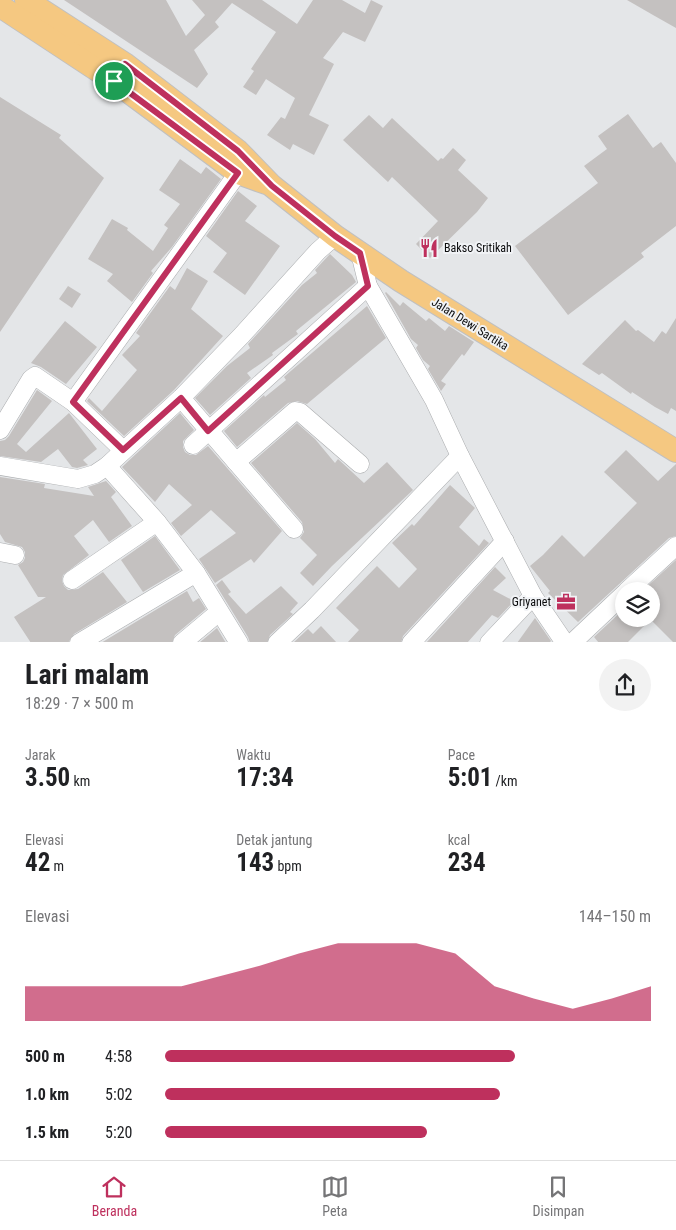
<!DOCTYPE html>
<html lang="id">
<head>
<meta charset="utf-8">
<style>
	:root { --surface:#fff; --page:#f2f2f2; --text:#202124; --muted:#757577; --line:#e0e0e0; --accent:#be305d }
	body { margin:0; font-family:"Roboto Condensed",sans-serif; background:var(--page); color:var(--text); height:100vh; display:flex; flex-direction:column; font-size:19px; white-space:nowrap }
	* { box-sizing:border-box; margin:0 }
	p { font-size:16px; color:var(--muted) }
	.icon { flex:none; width:28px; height:28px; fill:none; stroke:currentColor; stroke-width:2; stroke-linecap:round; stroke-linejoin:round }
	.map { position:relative; height:642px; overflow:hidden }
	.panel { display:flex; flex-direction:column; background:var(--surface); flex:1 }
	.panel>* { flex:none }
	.buttons { position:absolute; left:615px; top:582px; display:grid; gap:10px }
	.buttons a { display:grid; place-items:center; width:45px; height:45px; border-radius:50%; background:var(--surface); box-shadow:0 2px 8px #0003; font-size:25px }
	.pin { position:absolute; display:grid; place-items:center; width:42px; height:42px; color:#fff; margin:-21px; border:2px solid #fff; border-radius:50%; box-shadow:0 1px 5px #0007 }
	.round { display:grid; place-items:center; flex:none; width:52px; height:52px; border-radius:26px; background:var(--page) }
	.headline { display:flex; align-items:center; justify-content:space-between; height:85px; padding:0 25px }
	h1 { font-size:28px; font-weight:700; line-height:38px }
	.stats { display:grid; grid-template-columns:repeat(3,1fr); gap:8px; height:85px; padding:5px 25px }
	.stats div { display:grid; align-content:center }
	.stats b { font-size:25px; font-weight:700 }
	.stats small { font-size:14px; font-weight:400 }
	.stats p { font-size:14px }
	.chart { height:140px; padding:10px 25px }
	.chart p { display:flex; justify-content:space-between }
	.chart svg { width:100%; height:90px; margin-top:5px; fill:var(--accent); opacity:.7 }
	ul { padding:0 25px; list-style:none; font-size:16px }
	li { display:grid; grid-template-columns:80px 60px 1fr; align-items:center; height:38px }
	li i { height:12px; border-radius:6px; background:var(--accent) }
	.dock { display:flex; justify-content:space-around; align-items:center; height:70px; border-top:1px solid var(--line); background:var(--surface); font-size:14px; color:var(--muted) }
	.dock a { display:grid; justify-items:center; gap:2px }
	.dock .active { color:var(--accent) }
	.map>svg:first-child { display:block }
	.building { fill:#c4c1c0 }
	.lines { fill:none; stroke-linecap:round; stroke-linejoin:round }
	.minor-casing { stroke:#abadaf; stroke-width:19 }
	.major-casing { stroke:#c0c0c0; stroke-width:24 }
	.minor { stroke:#fff; stroke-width:18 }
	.major { stroke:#f5c881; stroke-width:22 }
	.route-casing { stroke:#fff; stroke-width:10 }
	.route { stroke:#be305d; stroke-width:6 }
	.labels { text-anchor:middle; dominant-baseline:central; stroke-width:4; stroke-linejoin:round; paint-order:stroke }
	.poi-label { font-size:12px; fill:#0c0d0e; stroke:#f1f3f6; text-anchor:start }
	.street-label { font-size:12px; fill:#0c0d0e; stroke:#f1f3f6 }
</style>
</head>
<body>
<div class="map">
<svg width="676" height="643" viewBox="0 0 676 643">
	<rect width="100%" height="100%" fill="#e4e6e8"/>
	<!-- building -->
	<g class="building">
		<polygon points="64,0 166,0 186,36 205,15 192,0 262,0 297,24 313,0 342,0 365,13 371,0 383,6 365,42 343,32 323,58 334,64 309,115 329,125 314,155 293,144 290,150 267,135 281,117 285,119 295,98 266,79 256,95 243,87 254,71 251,69 276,32 232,3 215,22 219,27 194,50 208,74 197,88"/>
		<polygon points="627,0 676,0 676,28 653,15"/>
		<polygon points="0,97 61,135 59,138 104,178 0,332"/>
		<polygon points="628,114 653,148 661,142 676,163 676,226 641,253 644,257 568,315 515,246 598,183 584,166 607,149 598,136"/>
		<polygon points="369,115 383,128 392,118 438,161 441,158 443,159 453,148 466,160 458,170 488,198 477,212 430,258 416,244 438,221 392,177 388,182 343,140"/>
		<polygon points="180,159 201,174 206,167 221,179 172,247 151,271 153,273 132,302 107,281 113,274 88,259 112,219 128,228 127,230 153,251 168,228 164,225 180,204 159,190"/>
		<polygon points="238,191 257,206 245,221 280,246 245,295 213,272 227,253 206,236"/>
		<polygon points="330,254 352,275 356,282 296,331 298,334 272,353 273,355 247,373 251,378 210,415 195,398 227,366 250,348 248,344 302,285 317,273 315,270"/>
		<polygon points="187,268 208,281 191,309 223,336 174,390 124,436 87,401 89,398 102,411 137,370 122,355 140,336 136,333 170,286 175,290"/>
		<polygon points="68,286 81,294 72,308 59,299"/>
		<polygon points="386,292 400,306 403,302 426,321 429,318 445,331 449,326 474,342 464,356 462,354 441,381 446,384 441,391 428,369 430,366 423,360 416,348 418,345 411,339 385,293"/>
		<polygon points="367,306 386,338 307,404 297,401 288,403 237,447 224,431 264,395 265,397 286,380 284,377 292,370"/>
		<polygon points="676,318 676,411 671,408 668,414 655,407 632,392 631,394 602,373 599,375 582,364 625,320 636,331 638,330 654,342 662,331 666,334"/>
		<polygon points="65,321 97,347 66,384 41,367 31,363"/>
		<polygon points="37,390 52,401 17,444 26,452 69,413 97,449 83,460 88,465 77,468 72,467 58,449 41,462 0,456 0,441 5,440 9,436"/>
		<polygon points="180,413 194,430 183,441 183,447 185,452 190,455 196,455 208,446 282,531 254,563 251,559 215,583 199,559 236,533 211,510 181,536 171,523 192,505 169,484 155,502 122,467"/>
		<polygon points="297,423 315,439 335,463 338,459 364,483 387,462 413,490 332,566 313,586 300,573 317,555 300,538 304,532 302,522 251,463"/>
		<polygon points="626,450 658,481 676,464 676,536 669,538 578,622 548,593 550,591 530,566 543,555 562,535 584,557 637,503 604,472"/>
		<polygon points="0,477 45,484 44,488 94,496 88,487 106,481 116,492 111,497 132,526 109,542 93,520 74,536 89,555 63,575 62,581 64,586 68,590 78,589 103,572 127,602 74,634 68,643 31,643 14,617 46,597 38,597 18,565 23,562 25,558 25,552 22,547 5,542 0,534"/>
		<polygon points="450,485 475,508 459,527 479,546 484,539 489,543 403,636 401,643 347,643 359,630 336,608 377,566 399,588 417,569 392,543 412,524 414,526"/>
		<polygon points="155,536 180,570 143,592 121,560"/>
		<polygon points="676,560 676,643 674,643 651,620 651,591 642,591"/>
		<polygon points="495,567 506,578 493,590 514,601 498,618 492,615 467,643 426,643"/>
		<polygon points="222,580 231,592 228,594 246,614 281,586 298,603 290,612 293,614 270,635 267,643 250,643 248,637 216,585"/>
		<polygon points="187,591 193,602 199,598 206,609 175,635 172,643 101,643"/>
		<polygon points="624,609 624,619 651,619 627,643 599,643 594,637"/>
		<polygon points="535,618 551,641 549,643 517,643"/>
		<polygon points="321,626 337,643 293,643 308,629 313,634"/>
		<polygon points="217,628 226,643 199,643"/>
	</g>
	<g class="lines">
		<!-- minor casing -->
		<g class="minor-casing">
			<g id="minor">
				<polyline points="360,253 368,286 434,400 460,456 533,596 565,643"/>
				<polyline points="181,398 294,529"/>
				<polyline points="73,402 238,173"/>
				<polyline points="0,430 31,379 35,376 73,402 123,450"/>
				<polyline points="193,445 368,286"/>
				<polyline points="236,462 295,411 300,412 360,464"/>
				<polyline points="0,466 78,479 95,474 107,466 181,398 242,335 318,251 335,236"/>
				<polyline points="107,466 157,522 196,573 239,643"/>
				<polyline points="0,552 15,555"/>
				<polyline points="72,580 157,522"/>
				<polyline points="627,591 676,546"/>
				<polyline points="79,643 196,573"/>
				<polyline points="182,643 219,612"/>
				<polyline points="277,643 312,610 460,456"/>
				<polyline points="411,643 505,541"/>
				<polyline points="489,643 533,596"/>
				<polyline points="572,643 624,594"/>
			</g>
		</g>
		<!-- major casing -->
		<g class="major-casing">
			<g id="major">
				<polyline points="26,0 125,64 238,151 272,186 335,236 401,281 676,451"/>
				<polyline points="0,6 114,81 238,173 266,183"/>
			</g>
		</g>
		<!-- minor -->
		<use href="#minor" class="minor"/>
		<!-- major -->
		<use href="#major" class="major"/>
	</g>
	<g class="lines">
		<!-- route casing -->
		<g class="route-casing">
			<polygon id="route" points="125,64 238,151 272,186 335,236 360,253 368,286 208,431 181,398 123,450 73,402 238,173 114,81"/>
		</g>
		<!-- route -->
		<use href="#route" class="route"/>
	</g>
	<!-- icons -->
	<defs>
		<g id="restaurant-bare" transform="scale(1.5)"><path d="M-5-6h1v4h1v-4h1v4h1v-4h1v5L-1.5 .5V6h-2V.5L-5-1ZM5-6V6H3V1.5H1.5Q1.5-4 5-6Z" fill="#be305d" stroke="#f1f3f6" stroke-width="2.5" paint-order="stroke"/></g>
		<g id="office-bare" transform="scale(1.5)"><path d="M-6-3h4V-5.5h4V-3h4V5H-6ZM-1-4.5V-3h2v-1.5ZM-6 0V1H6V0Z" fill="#be305d" stroke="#f1f3f6" stroke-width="2.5" paint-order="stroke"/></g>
	</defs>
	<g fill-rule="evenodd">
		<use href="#restaurant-bare" x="429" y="248"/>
		<use href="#office-bare" x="566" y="602"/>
	</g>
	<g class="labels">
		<!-- poi labels -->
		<g class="poi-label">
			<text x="444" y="248">Bakso Sritikah</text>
			<text x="551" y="602" text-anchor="end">Griyanet</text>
		</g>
		<!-- street labels -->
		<g class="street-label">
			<text transform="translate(470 324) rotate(32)">Jalan Dewi Sartika</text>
		</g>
	</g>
</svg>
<div class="buttons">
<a><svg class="icon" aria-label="layers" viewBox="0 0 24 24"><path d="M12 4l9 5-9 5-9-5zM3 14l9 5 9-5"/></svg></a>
</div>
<div class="pin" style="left:114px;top:81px;background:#1e9e55"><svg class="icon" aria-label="arrive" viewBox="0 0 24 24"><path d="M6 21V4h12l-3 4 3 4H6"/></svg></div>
</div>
<section class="panel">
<div class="headline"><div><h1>Lari malam</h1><p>18:29 · 7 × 500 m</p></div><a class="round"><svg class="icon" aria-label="share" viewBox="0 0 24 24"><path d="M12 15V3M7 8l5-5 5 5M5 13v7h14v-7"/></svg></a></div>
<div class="stats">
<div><p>Jarak</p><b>3.50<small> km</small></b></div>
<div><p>Waktu</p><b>17:34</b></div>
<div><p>Pace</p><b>5:01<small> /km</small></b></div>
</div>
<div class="stats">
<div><p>Elevasi</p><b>42<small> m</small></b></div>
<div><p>Detak jantung</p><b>143<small> bpm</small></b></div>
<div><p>kcal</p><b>234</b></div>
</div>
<div class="chart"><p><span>Elevasi</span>144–150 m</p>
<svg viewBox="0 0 160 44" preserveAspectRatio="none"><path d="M0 44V27L10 27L20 27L30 27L40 27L50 22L60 17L70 11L80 6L90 6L100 6L110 11L120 27L130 33L140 38L150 33L160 27V44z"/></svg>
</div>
<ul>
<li><b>500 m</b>4:58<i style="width:72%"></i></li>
<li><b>1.0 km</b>5:02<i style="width:69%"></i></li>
<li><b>1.5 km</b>5:20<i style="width:54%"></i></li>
</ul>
</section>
<nav class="dock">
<a class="active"><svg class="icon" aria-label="home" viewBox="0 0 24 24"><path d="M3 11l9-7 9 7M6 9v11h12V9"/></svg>Beranda</a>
<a><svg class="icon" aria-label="map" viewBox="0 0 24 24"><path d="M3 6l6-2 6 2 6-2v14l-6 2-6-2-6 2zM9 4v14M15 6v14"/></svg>Peta</a>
<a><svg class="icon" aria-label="saved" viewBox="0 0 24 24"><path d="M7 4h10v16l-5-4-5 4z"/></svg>Disimpan</a>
</nav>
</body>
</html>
